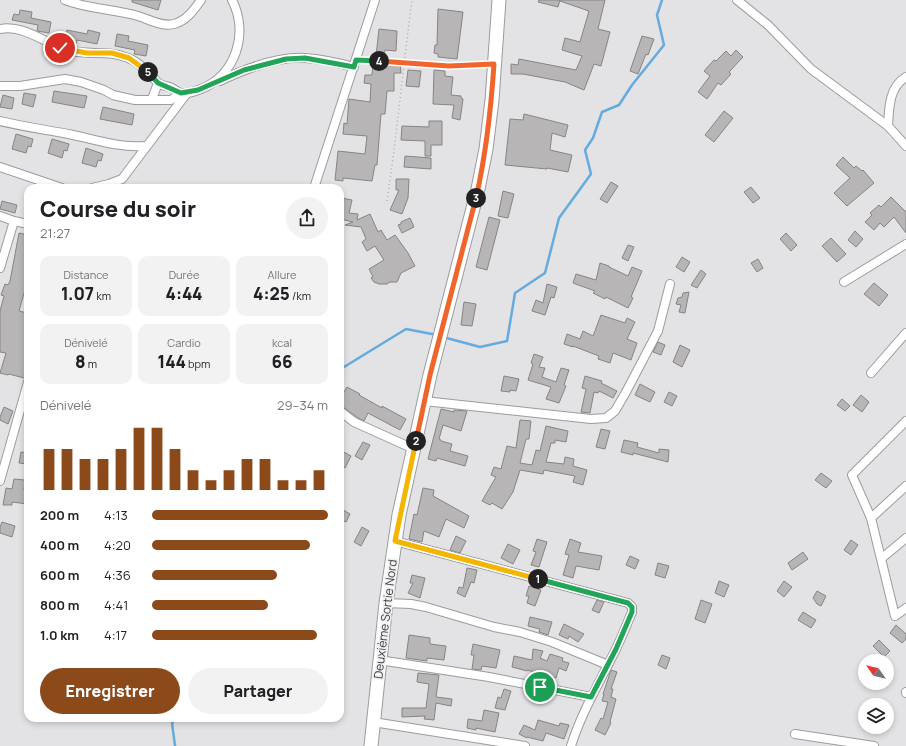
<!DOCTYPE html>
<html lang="fr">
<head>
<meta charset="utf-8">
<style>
	:root { --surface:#fff; --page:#f2f2f2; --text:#202124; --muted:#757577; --accent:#8c491a }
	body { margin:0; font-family:Manrope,sans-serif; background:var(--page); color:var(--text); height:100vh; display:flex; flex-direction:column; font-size:15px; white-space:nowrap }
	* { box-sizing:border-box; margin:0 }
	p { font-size:13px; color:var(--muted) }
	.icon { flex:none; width:22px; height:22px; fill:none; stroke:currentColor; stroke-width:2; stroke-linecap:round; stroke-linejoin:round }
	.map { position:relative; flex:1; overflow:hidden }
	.drawer { position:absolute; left:24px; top:184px; width:320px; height:538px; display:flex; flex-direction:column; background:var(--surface); border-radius:12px; box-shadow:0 2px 6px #0003 }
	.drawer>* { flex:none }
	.needle { width:26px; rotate:304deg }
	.fabs { position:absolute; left:858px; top:654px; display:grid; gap:8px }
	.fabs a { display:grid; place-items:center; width:36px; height:36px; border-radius:50%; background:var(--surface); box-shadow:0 2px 6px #0003; font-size:20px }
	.pin { position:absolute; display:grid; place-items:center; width:34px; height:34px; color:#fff; margin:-17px; border:2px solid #fff; border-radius:50%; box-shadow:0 1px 4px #0007 }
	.km { position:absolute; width:20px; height:20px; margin:-10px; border-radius:50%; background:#222; color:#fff; font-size:11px; line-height:20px; text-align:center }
	.round { display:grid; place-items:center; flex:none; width:42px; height:42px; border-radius:21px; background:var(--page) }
	.headline { display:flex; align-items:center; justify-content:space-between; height:68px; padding:0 16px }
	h1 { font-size:22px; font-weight:800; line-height:30px }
	.metrics { display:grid; grid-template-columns:repeat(3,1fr); gap:6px; height:68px; padding:4px 16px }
	.metrics div { display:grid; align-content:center; border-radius:10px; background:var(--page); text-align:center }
	.metrics b { font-size:17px; font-weight:800 }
	.metrics small { font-size:11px; font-weight:400 }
	.metrics p { font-size:11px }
	.chart { height:112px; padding:8px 16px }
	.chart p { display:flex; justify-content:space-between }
	.chart svg { width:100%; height:72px; margin-top:4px; stroke:var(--accent); stroke-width:6 }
	.primary-button { display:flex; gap:8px; margin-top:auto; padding:8px 16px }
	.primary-button a { flex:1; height:46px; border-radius:24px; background:var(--accent); color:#fff; font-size:16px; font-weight:800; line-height:46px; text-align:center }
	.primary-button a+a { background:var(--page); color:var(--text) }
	ul { padding:0 16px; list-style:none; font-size:13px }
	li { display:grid; grid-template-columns:64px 48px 1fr; align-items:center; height:30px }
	li i { height:10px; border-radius:5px; background:var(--accent) }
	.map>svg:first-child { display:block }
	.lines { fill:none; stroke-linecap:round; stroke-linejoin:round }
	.stream { stroke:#65abdd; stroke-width:2.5 }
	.building { fill:#b8b5b6; stroke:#868484 }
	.street-casing { stroke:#9c9b9d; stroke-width:10 }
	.primary-casing { stroke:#9c9b9d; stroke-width:15 }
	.path { stroke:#aeaeb0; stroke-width:1.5; stroke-dasharray:1 3; stroke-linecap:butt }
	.street { stroke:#fff; stroke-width:8 }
	.primary { stroke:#fff; stroke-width:13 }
	.split-1-casing { stroke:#fff; stroke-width:8 }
	.split-2-casing { stroke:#fff; stroke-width:8 }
	.split-3-casing { stroke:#fff; stroke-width:8 }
	.split-4-casing { stroke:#fff; stroke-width:8 }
	.split-5-casing { stroke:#fff; stroke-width:8 }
	.split-6-casing { stroke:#fff; stroke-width:8 }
	.split-1 { stroke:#22a559; stroke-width:5 }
	.split-2 { stroke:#f5b400; stroke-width:5 }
	.split-3 { stroke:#f0652b; stroke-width:5 }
	.split-4 { stroke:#f0652b; stroke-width:5 }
	.split-5 { stroke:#22a559; stroke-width:5 }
	.split-6 { stroke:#f5b400; stroke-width:5 }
	.labels { text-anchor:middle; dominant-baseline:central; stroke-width:3.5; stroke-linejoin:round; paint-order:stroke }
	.street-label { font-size:12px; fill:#3b3b3c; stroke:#f1f0f2 }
</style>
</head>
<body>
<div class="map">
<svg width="906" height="746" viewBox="0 0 906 746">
	<rect width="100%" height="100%" fill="#e3e3e5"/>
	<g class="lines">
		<!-- stream -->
		<g class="stream">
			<polyline points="443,337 480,347 507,341 515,293 545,273 559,218 591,174 585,150 593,138 602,112 619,105 632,85 664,45 657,15 662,0"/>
			<polyline points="340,367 344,367 406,329 437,335"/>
			<polyline points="175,746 172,723 176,718"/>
		</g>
	</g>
	<!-- building -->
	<g class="building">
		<polygon points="132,0 161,0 158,10 132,2"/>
		<polygon points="539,0 560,0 558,7 538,2"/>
		<polygon points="560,0 605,0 598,29 610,32 601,66 594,64 584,90 565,82 523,74 511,74 511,64 518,65 519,59 576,70 582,56 562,50 565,38 580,42 589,11 560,1"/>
		<polygon points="438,9 463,12 457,59 438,57 438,54 434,53 435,45 437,45"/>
		<polygon points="20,10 32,12 31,18 51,22 49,33 37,31 38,25 12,20 14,14 19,15"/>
		<polygon points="379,29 397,31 396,51 385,50 383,63 400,63 401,73 394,73 394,91 387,91 385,114 381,114 377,165 375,165 372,181 343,178 343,181 335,180 338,151 365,154 367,136 343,134 344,123 347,124 349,99 370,102 371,84 364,83 365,75 372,75 373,65 375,65"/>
		<polygon points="67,30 87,34 88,30 100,33 97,44 77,40 76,44 65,41"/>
		<polygon points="117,34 129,36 128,41 148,45 146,56 134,54 135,50 115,46"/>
		<polygon points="642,36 654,39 648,55 646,54 638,74 630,71"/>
		<polygon points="736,50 743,57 729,72 731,74 721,85 718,83 707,99 698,92 710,76 704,71 714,60 716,61 726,51 731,56"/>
		<polygon points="408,70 421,71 419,87 406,86"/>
		<polygon points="434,70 445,71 445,76 453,77 451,95 461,96 461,98 463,99 460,120 452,118 454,105 433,104"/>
		<polygon points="54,91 87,96 84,108 52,102"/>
		<polygon points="24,93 36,95 33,107 22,104"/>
		<polygon points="3,95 14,98 12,109 0,107"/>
		<polygon points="103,107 134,114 132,125 100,119"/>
		<polygon points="724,111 733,118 714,142 705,135"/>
		<polygon points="524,114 568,125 565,137 552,133 550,150 572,155 568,172 547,168 547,169 505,165 510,119 523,120"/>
		<polygon points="429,121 442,121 442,145 431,145 431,156 425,156 425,141 401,140 402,126 429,127"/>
		<polygon points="16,134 33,139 31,147 28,146 26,153 12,149"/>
		<polygon points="52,139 69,144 67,151 64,150 62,158 48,153"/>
		<polygon points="86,148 103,154 101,161 98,160 96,167 82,163"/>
		<polygon points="405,156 431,158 431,169 404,167"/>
		<polygon points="843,157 854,168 856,166 862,171 863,170 874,183 847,206 834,193 850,178 836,165"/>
		<polygon points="396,179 409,179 408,198 402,214 390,210 399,190 396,190"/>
		<polygon points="611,182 618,186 607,203 600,199"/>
		<polygon points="751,187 760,198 753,203 744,192"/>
		<polygon points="503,191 514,194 508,218 498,216"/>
		<polygon points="891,197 906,212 906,233 894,217 884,227 880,223 874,230 865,222 872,215 870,213 879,205 881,207"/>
		<polygon points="341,198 352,200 349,213 358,214 357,220 370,214 378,232 381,230 387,240 395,235 408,253 415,266 401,273 397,282 390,282 387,284 379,284 374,282 371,278 373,277 369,269 384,260 375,246 367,251 362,242 366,239 361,227 345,225 353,222 340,219"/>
		<polygon points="2,201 17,205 15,213 0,209"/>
		<polygon points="489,217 500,220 487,270 476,267"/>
		<polygon points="410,218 414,227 402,233 398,225 401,224 401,222"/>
		<polygon points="855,231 863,239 856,247 848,240"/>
		<polygon points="19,233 28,235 28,279 19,311 27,313 25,320 28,321 28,370 26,377 24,378 9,374 8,375 0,373 6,353 0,352 0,311 4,296 1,295 5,284 8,285 10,281"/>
		<polygon points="786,233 797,245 791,251 780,239"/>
		<polygon points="831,238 846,254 837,262 822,246"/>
		<polygon points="628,245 634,247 628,261 622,258"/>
		<polygon points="682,257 690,262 684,272 676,267"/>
		<polygon points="758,259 763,268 757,272 751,263"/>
		<polygon points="600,263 609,266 609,267 628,276 632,267 642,271 631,297 633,298 628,308 606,297 605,299 593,293 595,291 573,283 576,274 596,280"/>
		<polygon points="701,270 706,274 697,288 691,285"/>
		<polygon points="874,283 888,295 879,306 864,294"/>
		<polygon points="547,284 557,287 554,298 551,297 545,315 532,311 536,300 543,303"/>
		<polygon points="689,292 685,313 679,312 681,305 676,304 678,298 682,297 683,293"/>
		<polygon points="464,302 476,304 472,326 461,325"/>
		<polygon points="601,315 625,323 627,318 635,322 627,339 637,343 631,360 613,353 610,363 598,359 599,356 573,346 573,347 564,344 567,334 580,339 583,331 593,336"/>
		<polygon points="658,342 665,345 661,355 653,352"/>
		<polygon points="680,345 690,350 682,367 673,362"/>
		<polygon points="534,354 543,357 539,367 545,368 542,377 556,382 561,368 569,370 564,385 566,386 559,403 546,399 551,387 528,380 533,364 531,363"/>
		<polygon points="504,376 519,379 516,391 510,390 510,392 501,391"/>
		<polygon points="585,376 602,381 601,383 617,391 613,398 599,391 598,393 594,392 590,413 581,412 586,389 582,388"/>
		<polygon points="640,384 655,392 650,402 635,395"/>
		<polygon points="347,387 360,394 359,395 382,408 382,406 406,419 400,430 368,413 364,421 357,417 343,407 340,406 340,399"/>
		<polygon points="669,392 677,396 672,406 664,402"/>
		<polygon points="861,395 869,402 862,412 853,405"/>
		<polygon points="842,399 850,406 845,411 837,405"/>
		<polygon points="4,407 13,411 8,424 0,420 0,417"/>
		<polygon points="441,409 454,412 454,410 467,411 461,431 443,425 439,439 441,440 441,441 452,444 450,451 468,456 465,466 437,458 436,461 428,459"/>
		<polygon points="520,420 531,421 529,439 526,439 520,463 532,465 536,450 540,451 546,426 568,431 566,442 555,440 555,443 551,443 546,462 564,464 565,457 574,459 573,466 587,470 583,485 573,482 575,476 544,470 543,474 520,470 513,492 502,509 492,503 490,505 482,501 496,477 491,475 494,467 501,469 507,446 516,448"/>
		<polygon points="601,429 610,431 605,449 596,447"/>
		<polygon points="624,440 638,443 637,447 659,453 659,449 669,450 668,462 633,453 633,455 621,452"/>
		<polygon points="363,442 370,445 362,460 355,456"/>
		<polygon points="340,450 351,456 345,468 340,465"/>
		<polygon points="21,452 28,453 28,464 19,463"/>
		<polygon points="821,473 832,481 826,488 815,480"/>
		<polygon points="14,479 25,480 24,490 28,491 28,504 12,502 12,505 3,505 6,488 12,489"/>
		<polygon points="423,488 434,490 433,496 469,516 464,528 446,519 439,537 424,531 422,542 409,539 414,514 417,515"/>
		<polygon points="340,508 350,514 346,522 340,519"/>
		<polygon points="2,522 15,526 12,537 0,533 0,527"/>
		<polygon points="362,527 369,531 361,546 354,542"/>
		<polygon points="456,536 466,541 460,553 450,550"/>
		<polygon points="537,539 547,542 539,567 531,565 536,552 533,551"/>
		<polygon points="570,539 581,543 578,552 602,556 599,570 576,566 573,578 563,575 569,555 565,554"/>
		<polygon points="851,540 858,545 851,555 844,550"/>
		<polygon points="508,544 520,550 513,564 501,558"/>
		<polygon points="803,552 808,559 792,570 788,563"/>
		<polygon points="630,556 639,560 635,569 626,565"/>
		<polygon points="658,563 669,566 665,578 655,575"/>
		<polygon points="467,568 477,570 474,583 471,582 465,597 457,593 459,587 463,588"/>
		<polygon points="412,575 425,578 420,598 408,593 413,583 410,583"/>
		<polygon points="719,581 729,585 724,597 715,593"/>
		<polygon points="784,581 792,587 784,597 777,591"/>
		<polygon points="529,586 541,590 535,606 527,603 529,596 526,596"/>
		<polygon points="817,591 826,596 821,606 817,604 813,598"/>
		<polygon points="597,600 604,602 599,613 592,610"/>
		<polygon points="701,600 712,604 705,623 695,619"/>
		<polygon points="803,612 816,620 811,628 798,620"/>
		<polygon points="530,617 552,622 548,635 539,632 540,629 528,626"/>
		<polygon points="564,624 584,634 578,642 569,636 568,639 559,635"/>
		<polygon points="896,625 906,634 906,639 902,643 890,633"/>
		<polygon points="409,635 430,638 430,644 446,646 444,660 427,658 427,661 406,658"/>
		<polygon points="879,640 890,651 884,657 873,646"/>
		<polygon points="473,644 500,650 496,668 482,666 481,670 472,669 474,655 471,655"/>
		<polygon points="533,649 543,651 540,658 547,661 550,654 563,658 562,661 569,663 566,671 559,668 556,678 527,670 527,671 512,667 514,656 532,660"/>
		<polygon points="662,655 670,658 666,669 658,665"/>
		<polygon points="611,670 617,672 611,689 613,689 611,697 616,699 610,722 611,723 605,735 595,730 601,718 603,719 608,702 602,701 604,694 603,694"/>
		<polygon points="418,673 439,675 436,697 452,699 451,706 436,703 434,720 424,719 425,716 402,717 402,708 426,708 429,684 417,682"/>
		<polygon points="504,689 511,691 505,710 495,708 498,697 501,698"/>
		<polygon points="484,710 499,713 495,732 476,728 476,730 467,728 468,719 482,721"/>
		<polygon points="538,720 559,726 560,723 569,725 564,739 546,733 543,741 527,737 527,738 519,734 524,725 535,730"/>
	</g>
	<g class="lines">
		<!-- street casing -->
		<g class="street-casing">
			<g id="street">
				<path d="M65,0C88,9 114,9 138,16C148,19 162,27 174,24C186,21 194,10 201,0"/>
				<polyline points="737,0 768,25 811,69 888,126 906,146"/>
				<path d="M0,29C25,24 48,46 71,51C90,55 110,50 128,58C136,61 144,68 150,74C153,77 155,80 158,83C162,86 168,86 172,88C175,90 178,92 180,93C186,94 196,91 201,89C236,75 249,33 232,0"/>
				<path d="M220,81C245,69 277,56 305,58C321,59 339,63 354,67"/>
				<polyline points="0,86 20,86 65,79 81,82 104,90 113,95 135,100 171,100 181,93"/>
				<polyline points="152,99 158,83"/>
				<path d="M0,121C24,127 49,130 73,135C97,140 120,148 145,146"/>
				<path d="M888,126C889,108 889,87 906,77"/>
				<polyline points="0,167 62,188"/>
				<polyline points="92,188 109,184 122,179 187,93"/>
				<polyline points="314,188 375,0"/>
				<polyline points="0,216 14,221 28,224"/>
				<polyline points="0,268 14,221"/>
				<polyline points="844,282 906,244"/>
				<polyline points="871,373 906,333"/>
				<polyline points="424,401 591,419 606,418 615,411 626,392 658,331 670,284"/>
				<polyline points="340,411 354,422 414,449"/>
				<polyline points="906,421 852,475 871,518 895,616 906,608"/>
				<polyline points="0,481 28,382"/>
				<polyline points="871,518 906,486"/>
				<path d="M395,541L628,603L632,607V612C627,624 622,637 616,649C600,682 582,711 571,746"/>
				<polyline points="882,558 906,538"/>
				<polyline points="386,603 411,604 426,607 494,627 520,632 552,642 608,665"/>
				<polyline points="379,660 489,677 591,697"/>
				<polyline points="906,692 906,693"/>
				<polyline points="373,722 525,746"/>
				<polyline points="795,734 874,746"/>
			</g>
		</g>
		<!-- primary casing -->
		<g class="primary-casing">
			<polyline id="primary" points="371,746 386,603 399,515 430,375 478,189 486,149 492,100 499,0"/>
		</g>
		<!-- path -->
		<g class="path">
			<polyline points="364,60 449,66 484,65"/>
			<path d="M387,201C397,134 403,67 412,0"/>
		</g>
		<!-- street -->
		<use href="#street" class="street"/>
		<!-- primary -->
		<use href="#primary" class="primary"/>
	</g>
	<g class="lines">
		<!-- split-1 casing -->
		<g class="split-1-casing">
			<polyline id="split-1" points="538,579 628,603 632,607 632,612 616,649 591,697 540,687"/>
		</g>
		<!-- split-2 casing -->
		<g class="split-2-casing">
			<polyline id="split-2" points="416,441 395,541 538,579"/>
		</g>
		<!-- split-3 casing -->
		<g class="split-3-casing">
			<polyline id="split-3" points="416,441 430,375 476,198"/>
		</g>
		<!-- split-4 casing -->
		<g class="split-4-casing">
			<path id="split-4" d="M379,61L449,66L494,64C491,109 486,154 476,198"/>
		</g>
		<!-- split-5 casing -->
		<g class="split-5-casing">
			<polyline id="split-5" points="148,72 158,83 181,93 198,90 244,70 286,59 305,58 354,67 356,60 379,61"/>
		</g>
		<!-- split-6 casing -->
		<g class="split-6-casing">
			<polyline id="split-6" points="60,48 87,53 112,53 129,58 148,72"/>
		</g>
		<!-- split-1 -->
		<use href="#split-1" class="split-1"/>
		<!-- split-2 -->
		<use href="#split-2" class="split-2"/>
		<!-- split-3 -->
		<use href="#split-3" class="split-3"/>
		<!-- split-4 -->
		<use href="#split-4" class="split-4"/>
		<!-- split-5 -->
		<use href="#split-5" class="split-5"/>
		<!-- split-6 -->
		<use href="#split-6" class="split-6"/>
	</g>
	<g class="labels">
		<!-- street labels -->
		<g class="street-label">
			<text transform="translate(385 619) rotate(-83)">Deuxième Sortie Nord</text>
		</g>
	</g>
</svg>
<div class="fabs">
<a><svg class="needle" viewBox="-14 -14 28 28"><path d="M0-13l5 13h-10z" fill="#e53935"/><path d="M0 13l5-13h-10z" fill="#757577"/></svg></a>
<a><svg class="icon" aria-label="layers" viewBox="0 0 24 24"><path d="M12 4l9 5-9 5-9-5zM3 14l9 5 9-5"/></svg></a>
</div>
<div class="pin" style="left:540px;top:687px;background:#1e9e55"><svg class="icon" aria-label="arrive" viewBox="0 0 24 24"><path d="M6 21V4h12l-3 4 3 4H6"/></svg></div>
<div class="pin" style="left:60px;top:48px;background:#d93025"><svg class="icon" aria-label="check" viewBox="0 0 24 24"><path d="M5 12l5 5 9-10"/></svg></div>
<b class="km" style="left:538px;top:579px">1</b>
<b class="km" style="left:416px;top:441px">2</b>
<b class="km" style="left:476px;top:198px">3</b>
<b class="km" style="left:379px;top:61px">4</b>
<b class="km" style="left:148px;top:72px">5</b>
<section class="drawer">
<div class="headline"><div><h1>Course du soir</h1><p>21:27</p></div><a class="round"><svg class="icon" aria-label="share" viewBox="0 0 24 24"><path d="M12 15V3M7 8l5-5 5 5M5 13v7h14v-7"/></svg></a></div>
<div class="metrics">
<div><p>Distance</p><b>1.07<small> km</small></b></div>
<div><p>Durée</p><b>4:44</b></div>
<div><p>Allure</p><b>4:25<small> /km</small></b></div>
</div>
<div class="metrics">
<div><p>Dénivelé</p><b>8<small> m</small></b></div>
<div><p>Cardio</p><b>144<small> bpm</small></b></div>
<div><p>kcal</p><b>66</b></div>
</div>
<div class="chart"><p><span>Dénivelé</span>29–34 m</p>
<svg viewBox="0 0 160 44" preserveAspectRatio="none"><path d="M5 44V19M15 44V19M25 44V25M35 44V25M45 44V19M55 44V6M65 44V6M75 44V19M85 44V32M95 44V38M105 44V32M115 44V25M125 44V25M135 44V38M145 44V38M155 44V32"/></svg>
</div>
<ul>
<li><b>200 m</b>4:13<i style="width:100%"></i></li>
<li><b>400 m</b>4:20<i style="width:90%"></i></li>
<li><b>600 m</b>4:36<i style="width:71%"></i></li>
<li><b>800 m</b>4:41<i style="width:66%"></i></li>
<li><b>1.0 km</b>4:17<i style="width:94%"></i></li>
</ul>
<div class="primary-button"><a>Enregistrer</a><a>Partager</a></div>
</section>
</div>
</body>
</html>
